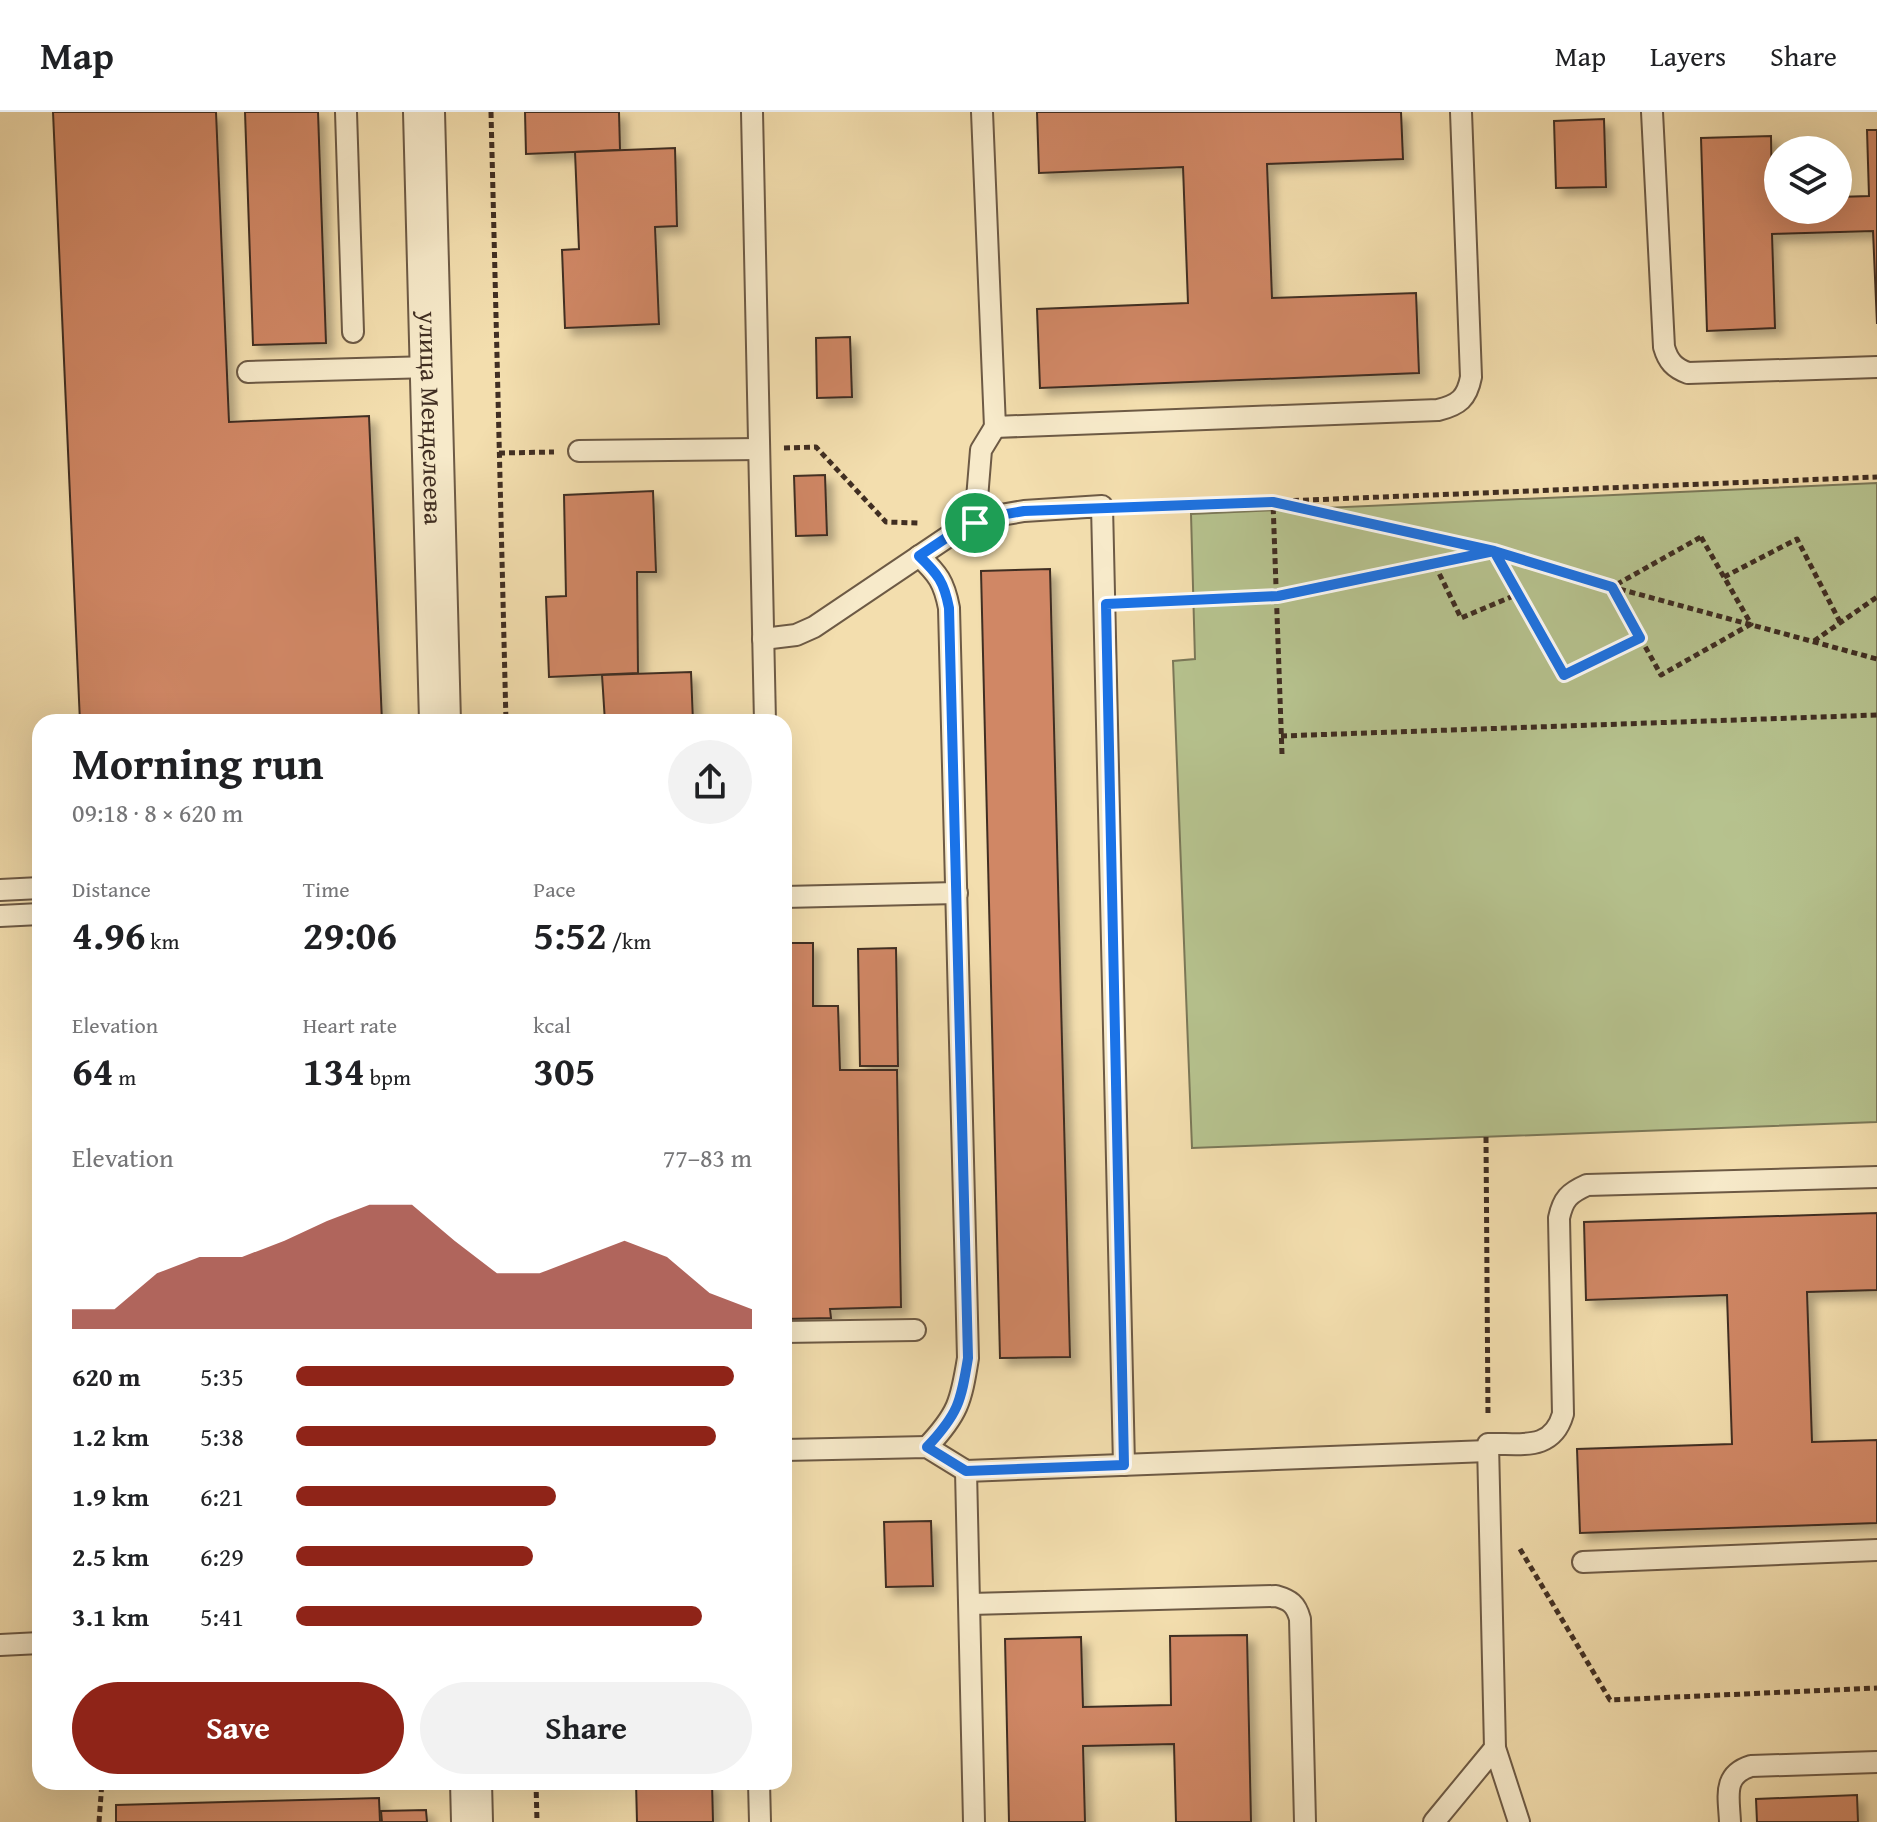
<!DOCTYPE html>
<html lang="en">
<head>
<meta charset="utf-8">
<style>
	:root { --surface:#fff; --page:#f2f2f2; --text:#202124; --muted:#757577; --line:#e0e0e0; --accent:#8f2418 }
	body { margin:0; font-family:"Gentium Book Plus",serif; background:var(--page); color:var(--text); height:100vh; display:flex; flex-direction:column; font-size:30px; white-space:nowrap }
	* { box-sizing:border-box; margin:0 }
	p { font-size:26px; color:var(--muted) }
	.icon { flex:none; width:44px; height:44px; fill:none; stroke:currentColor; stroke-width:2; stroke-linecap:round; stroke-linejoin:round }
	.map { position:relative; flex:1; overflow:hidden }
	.sheet { position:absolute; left:32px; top:602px; width:760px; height:1076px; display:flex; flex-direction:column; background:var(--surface); border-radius:24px; box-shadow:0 8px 32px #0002 }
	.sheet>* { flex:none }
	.tools { position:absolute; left:1764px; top:24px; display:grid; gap:16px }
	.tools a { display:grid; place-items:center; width:88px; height:88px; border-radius:50%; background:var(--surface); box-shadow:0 8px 32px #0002; font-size:40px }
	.pin { position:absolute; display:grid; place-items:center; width:68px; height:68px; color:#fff; margin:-34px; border:4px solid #fff; border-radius:50%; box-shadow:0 2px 8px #0007 }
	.round { display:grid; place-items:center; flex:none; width:84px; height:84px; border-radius:42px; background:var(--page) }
	.summary { display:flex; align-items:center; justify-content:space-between; height:136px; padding:0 40px }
	h1 { font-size:44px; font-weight:700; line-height:60px }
	.figures { display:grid; grid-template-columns:repeat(3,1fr); gap:12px; height:136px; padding:8px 40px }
	.figures div { display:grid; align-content:center }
	.figures b { font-size:40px; font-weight:700 }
	.figures small { font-size:22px; font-weight:400 }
	.figures p { font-size:22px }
	.chart { height:224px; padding:16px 40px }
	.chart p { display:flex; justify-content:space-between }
	.chart svg { width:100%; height:144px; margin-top:8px; fill:var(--accent); opacity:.7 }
	.button { display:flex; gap:16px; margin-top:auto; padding:16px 40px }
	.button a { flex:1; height:92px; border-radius:48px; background:var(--accent); color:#fff; font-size:32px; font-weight:700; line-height:92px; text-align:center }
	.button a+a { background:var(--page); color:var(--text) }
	ul { padding:0 40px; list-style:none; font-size:26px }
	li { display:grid; grid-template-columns:128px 96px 1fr; align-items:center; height:60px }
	li i { height:20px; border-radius:10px; background:var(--accent) }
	header { display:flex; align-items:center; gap:48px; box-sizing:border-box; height:112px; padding:0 40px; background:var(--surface); border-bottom:2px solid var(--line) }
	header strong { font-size:38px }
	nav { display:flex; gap:44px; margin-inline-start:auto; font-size:28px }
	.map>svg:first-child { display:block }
	.green { fill:#b6c28e; stroke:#7b7858; stroke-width:2 }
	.building { fill:#d08765; stroke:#402e22; stroke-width:2; filter:url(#shadow) }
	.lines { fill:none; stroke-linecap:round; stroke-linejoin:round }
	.service-casing { stroke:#6d5a45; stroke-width:24 }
	.minor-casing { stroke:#6d5a45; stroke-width:44 }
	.path { stroke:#402e22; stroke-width:5; stroke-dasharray:6 4; stroke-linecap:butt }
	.service { stroke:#f7eaca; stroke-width:20 }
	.minor { stroke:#f7eaca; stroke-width:40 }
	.route-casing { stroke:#fff; stroke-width:16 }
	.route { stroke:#1a73e8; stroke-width:10 }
	.labels { text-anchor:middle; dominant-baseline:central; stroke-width:6; stroke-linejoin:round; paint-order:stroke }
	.street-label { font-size:26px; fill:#402e22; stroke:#f7eaca }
</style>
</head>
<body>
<header>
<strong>Map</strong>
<nav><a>Map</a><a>Layers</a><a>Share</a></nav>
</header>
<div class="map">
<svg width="1877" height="1710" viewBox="0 0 1877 1710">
	<defs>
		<filter id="shadow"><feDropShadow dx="7" dy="7" stdDeviation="4" flood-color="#0004"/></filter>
	</defs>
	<rect width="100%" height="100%" fill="#f3deae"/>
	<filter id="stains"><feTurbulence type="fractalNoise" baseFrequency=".0025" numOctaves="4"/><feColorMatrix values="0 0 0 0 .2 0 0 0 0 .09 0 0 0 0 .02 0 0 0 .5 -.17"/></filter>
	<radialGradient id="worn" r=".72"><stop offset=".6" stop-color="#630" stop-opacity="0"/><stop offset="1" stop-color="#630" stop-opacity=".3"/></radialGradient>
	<!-- green -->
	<polygon class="green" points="1877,371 1877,1010 1192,1036 1173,549 1195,547 1191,402"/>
	<!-- building -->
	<g class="building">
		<polygon points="53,0 216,0 229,310 369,304 382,610 80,610"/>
		<polygon points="245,0 318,0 326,231 253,233"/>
		<polygon points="525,0 619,0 620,38 526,42"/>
		<polygon points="1037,0 1401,0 1403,47 1267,52 1272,186 1416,181 1419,261 1040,276 1037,197 1188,191 1183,55 1039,61"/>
		<polygon points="1604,7 1606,75 1556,76 1554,9"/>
		<polygon points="1867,18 1877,18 1877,212 1873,119 1772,122 1775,216 1707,219 1701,26 1771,24 1772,87 1778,87 1778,98 1838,98 1838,85 1869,84"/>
		<polygon points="675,36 677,114 655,115 659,212 565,216 562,138 579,137 575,40"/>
		<polygon points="850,225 852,285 817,286 816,226"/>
		<polygon points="825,363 827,423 796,424 794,364"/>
		<polygon points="653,379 656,460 637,460 638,561 549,565 546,485 566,484 564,383"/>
		<polygon points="1050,457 1070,1245 1000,1246 981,459"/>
		<polygon points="691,560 693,610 605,610 602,563"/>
		<polygon points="784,831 813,831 813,894 838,894 840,958 897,958 901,1195 830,1197 831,1206 784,1207"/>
		<polygon points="896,836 898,954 860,954 858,837"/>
		<polygon points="1877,1101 1877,1178 1807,1180 1812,1330 1877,1328 1877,1411 1580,1421 1577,1337 1732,1332 1727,1183 1586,1188 1584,1110"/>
		<polygon points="931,1409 933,1474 886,1475 884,1410"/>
		<polygon points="1247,1523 1251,1710 1176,1710 1174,1632 1083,1634 1085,1710 1009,1710 1005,1527 1081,1525 1083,1595 1171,1593 1170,1524"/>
		<polygon points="636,1670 712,1670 713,1710 637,1710"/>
		<polygon points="1857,1683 1858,1710 1757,1710 1756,1687"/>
		<polygon points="379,1686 380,1710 116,1710 116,1693"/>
		<polygon points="426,1698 427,1710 382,1710 381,1699"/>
	</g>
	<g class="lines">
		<!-- service casing -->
		<g class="service-casing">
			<g id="service">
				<polyline points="346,0 353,220"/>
				<polyline points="752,0 765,610"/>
				<path d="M982,0L995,315L1438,298C1459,293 1467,286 1471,265L1461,0"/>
				<path d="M1652,0L1664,235C1668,249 1674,256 1688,261L1877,255"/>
				<polyline points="248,260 431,255"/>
				<polyline points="579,339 759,337"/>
				<polyline points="975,411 981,338 995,315"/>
				<path d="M919,444C938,462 944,470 949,496L968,1246C961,1290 958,1302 927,1335"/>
				<polyline points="763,527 796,523 814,515 958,418 989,405 1024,399 1102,394 1124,1353"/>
				<polyline points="0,778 40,776"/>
				<polyline points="784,785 957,781"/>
				<polyline points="0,804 40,802"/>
				<polyline points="784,1220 915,1218"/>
				<polyline points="784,1338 927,1335 966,1359 1488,1339"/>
				<polyline points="966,1359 974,1710"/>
				<polyline points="1583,1450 1877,1438"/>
				<path d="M970,1492L1276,1484C1290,1488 1296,1492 1300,1507L1305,1710"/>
				<polyline points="0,1533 40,1531"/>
				<polyline points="759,1670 760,1710"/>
				<polyline points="1434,1710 1495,1636"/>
				<path d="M1519,1710L1495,1636L1488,1332C1521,1331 1552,1340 1563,1302L1559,1106C1563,1087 1569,1081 1587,1073L1877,1065"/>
				<path d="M1730,1710C1729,1685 1722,1663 1751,1654L1877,1650"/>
			</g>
		</g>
		<!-- minor casing -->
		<g class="minor-casing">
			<g id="minor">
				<path id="s1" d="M424,0L440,610"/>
				<polyline points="471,1670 472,1710"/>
			</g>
		</g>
		<!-- path -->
		<g class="path">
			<polyline points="491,0 506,610"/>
			<polyline points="784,336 816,335 886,410 918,411"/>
			<polyline points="499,341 554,340"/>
			<polyline points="1283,389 1877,365"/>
			<polyline points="1127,394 1273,390"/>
			<polygon points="1701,425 1751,512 1661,563 1612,475"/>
			<polyline points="1435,453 1461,506 1518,482"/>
			<polyline points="1724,465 1797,427 1840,510"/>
			<polyline points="1131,491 1278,484 1494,439 1564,563 1640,526"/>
			<polyline points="1814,529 1877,485"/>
			<polyline points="1281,624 1877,603"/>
			<polyline points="1282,642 1273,390 1494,439 1612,475 1877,547"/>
			<polyline points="1486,1025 1488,1304"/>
			<polyline points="1520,1437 1610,1588 1877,1576"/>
			<polyline points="536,1670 537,1710"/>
			<polyline points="99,1710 102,1670"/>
		</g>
		<!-- service -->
		<use href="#service" class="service"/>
		<!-- minor -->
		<use href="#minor" class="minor"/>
	</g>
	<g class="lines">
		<!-- route casing -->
		<g class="route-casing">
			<path id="route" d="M975,411L958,418L919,444C938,462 944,470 949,496L968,1246C961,1290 958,1302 927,1335L966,1359L1124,1353L1106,492L1278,484L1494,439L1612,475L1640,526L1564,563L1494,439L1273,390L1024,399L989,405L975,411"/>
		</g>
		<!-- route -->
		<use href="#route" class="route"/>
	</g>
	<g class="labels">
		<!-- street labels -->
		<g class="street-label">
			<text stroke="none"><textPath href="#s1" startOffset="306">улица Менделеева</textPath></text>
		</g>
	</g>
	<rect width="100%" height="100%" filter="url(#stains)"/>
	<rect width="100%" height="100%" fill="url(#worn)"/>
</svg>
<div class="tools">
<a><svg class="icon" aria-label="layers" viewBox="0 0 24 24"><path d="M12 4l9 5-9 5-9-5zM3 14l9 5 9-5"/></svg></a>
</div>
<div class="pin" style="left:975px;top:411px;background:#1e9e55"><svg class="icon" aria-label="arrive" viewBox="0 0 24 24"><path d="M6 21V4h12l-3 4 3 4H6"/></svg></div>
<section class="sheet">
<div class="summary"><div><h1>Morning run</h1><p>09:18 · 8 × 620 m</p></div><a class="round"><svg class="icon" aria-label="share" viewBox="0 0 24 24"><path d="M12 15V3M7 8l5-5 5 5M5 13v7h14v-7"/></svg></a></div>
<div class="figures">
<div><p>Distance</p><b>4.96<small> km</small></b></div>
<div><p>Time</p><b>29:06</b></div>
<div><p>Pace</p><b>5:52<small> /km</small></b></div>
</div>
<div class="figures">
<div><p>Elevation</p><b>64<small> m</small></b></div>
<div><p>Heart rate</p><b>134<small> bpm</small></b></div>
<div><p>kcal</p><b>305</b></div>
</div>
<div class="chart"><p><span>Elevation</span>77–83 m</p>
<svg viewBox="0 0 160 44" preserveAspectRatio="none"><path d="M0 44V38L10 38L20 27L30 22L40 22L50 17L60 11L70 6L80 6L90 17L100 27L110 27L120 22L130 17L140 22L150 33L160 38V44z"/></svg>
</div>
<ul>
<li><b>620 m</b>5:35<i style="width:96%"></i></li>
<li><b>1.2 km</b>5:38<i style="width:92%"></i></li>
<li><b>1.9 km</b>6:21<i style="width:57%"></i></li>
<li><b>2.5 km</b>6:29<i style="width:52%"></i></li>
<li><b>3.1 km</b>5:41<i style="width:89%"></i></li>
</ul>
<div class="button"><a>Save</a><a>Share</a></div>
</section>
</div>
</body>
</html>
